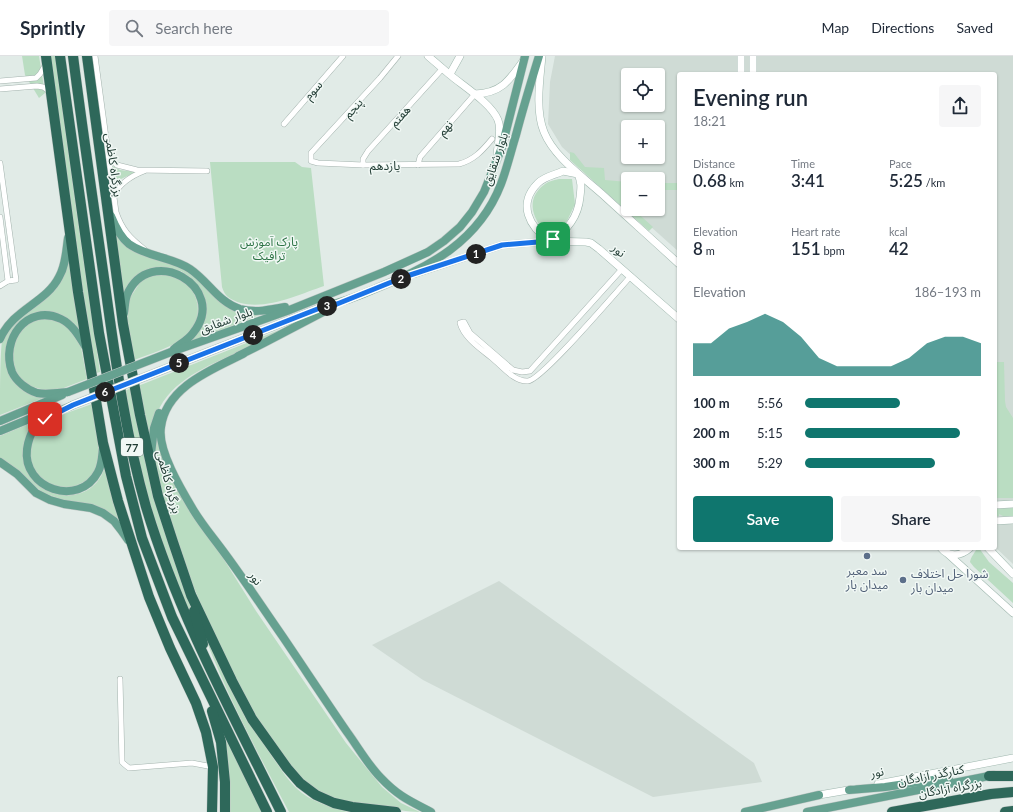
<!DOCTYPE html>
<html lang="en">
<head>
<meta charset="utf-8">
<style>
	:root { --surface:#fff; --page:#f6f6f7; --text:#1f2937; --muted:#747a83; --line:#e0e1e3; --accent:#0f766e }
	body { margin:0; font-family:Lato,"Noto Sans Arabic",sans-serif; background:var(--page); color:var(--text); height:100vh; display:flex; flex-direction:column; font-size:15px; white-space:nowrap }
	* { box-sizing:border-box; margin:0 }
	p { font-size:13px; color:var(--muted) }
	.icon { flex:none; width:22px; height:22px; fill:none; stroke:currentColor; stroke-width:2; stroke-linecap:round; stroke-linejoin:round }
	.map { position:relative; flex:1; overflow:hidden }
	.side { position:absolute; left:677px; top:16px; width:320px; height:478px; display:flex; flex-direction:column; background:var(--surface); border-radius:4px; box-shadow:0 1px 3px #0004 }
	.side>* { flex:none }
	.tools { position:absolute; left:621px; top:12px; display:grid; gap:8px }
	.tools a { display:grid; place-items:center; width:44px; height:44px; border-radius:4px; background:var(--surface); box-shadow:0 1px 3px #0004; font-size:20px }
	.pin { position:absolute; display:grid; place-items:center; width:34px; height:34px; color:#fff; margin:-17px; border-radius:8px; box-shadow:0 2px 6px #0006 }
	.km { position:absolute; width:20px; height:20px; margin:-10px; border-radius:50%; background:#222; color:#fff; font-size:11px; line-height:20px; text-align:center }
	.round { display:grid; place-items:center; flex:none; width:42px; height:42px; border-radius:4px; background:var(--page) }
	.headline { display:flex; align-items:center; justify-content:space-between; height:68px; padding:0 16px }
	h1 { font-size:22px; font-weight:600; line-height:30px }
	.stats { display:grid; grid-template-columns:repeat(3,1fr); gap:6px; height:68px; padding:4px 16px }
	.stats div { display:grid; align-content:center }
	.stats b { font-size:17px; font-weight:600 }
	.stats small { font-size:11px; font-weight:400 }
	.stats p { font-size:11px }
	.chart { height:112px; padding:8px 16px }
	.chart p { display:flex; justify-content:space-between }
	.chart svg { width:100%; height:72px; margin-top:4px; fill:var(--accent); opacity:.7 }
	.cta { display:flex; gap:8px; margin-top:auto; padding:8px 16px }
	.cta a { flex:1; height:46px; border-radius:4px; background:var(--accent); color:#fff; font-size:16px; font-weight:600; line-height:46px; text-align:center }
	.cta a+a { background:var(--page); color:var(--text) }
	ul { padding:0 16px; list-style:none; font-size:13px }
	li { display:grid; grid-template-columns:64px 48px 1fr; align-items:center; height:30px }
	li i { height:10px; border-radius:5px; background:var(--accent) }
	header { display:flex; align-items:center; gap:24px; box-sizing:border-box; height:56px; padding:0 20px; background:var(--surface); border-bottom:1px solid var(--line) }
	header strong { font-size:19px }
	nav { display:flex; gap:22px; margin-inline-start:auto; font-size:14px }
	.search { width:280px; height:36px; background:var(--page); display:flex; align-items:center; gap:10px; box-sizing:border-box; padding:0 14px; border-radius:4px; color:var(--muted); font-size:15px }
	.map>svg:first-child { display:block }
	.built { fill:#cfdbd5; fill-rule:evenodd }
	.green { fill:#baddc2 }
	.lines { fill:none; stroke-linecap:round; stroke-linejoin:round }
	.street-casing { stroke:#a4b3ae; stroke-width:6 }
	.secondary-casing { stroke:#9fb7ae; stroke-width:8 }
	.primary-casing { stroke:#c1c8c6; stroke-width:9 }
	.highway-casing { stroke:#c1c8c6; stroke-width:11 }
	.street { stroke:#fff; stroke-width:5 }
	.secondary { stroke:#fff; stroke-width:7 }
	.primary { stroke:#66a190; stroke-width:8 }
	.highway { stroke:#2e685a; stroke-width:10 }
	.primary-bridge-casing { stroke:#c1c8c6; stroke-width:9; stroke-linecap:butt }
	.primary-bridge { stroke:#66a190; stroke-width:8 }
	.route-casing { stroke:#fff; stroke-width:8 }
	.route { stroke:#1a73e8; stroke-width:5 }
	.service-dot { fill:#5c6f8a; stroke:#f1f8f5; stroke-width:1.5 }
	.labels { text-anchor:middle; dominant-baseline:central; stroke-width:3; stroke-linejoin:round; paint-order:stroke }
	.shield { fill:#f1f8f5; stroke:#5f746e; stroke-width:1 }
	.shield-label { font-size:11px; font-weight:bold; fill:#213c34 }
	.street-label { font-size:12px; fill:#213c34; stroke:#f1f8f5 }
	.park-label { font-size:12px; fill:#2c7345; stroke:#f1f8f5 }
	.service-label { font-size:12px; fill:#4e5e75; stroke:#f1f8f5 }
</style>
</head>
<body>
<header>
<strong>Sprintly</strong>
<div class="search"><svg class="icon" aria-label="search" viewBox="0 0 24 24"><circle cx="10" cy="10" r="6"/><path d="M15 15l6 6"/></svg>Search here</div>
<nav><a>Map</a><a>Directions</a><a>Saved</a></nav>
</header>
<div class="map">
<svg width="1013" height="756" viewBox="0 0 1013 756">
	<rect width="100%" height="100%" fill="#e1ebe7"/>
	<!-- built -->
	<g class="built">
		<path d="M555,0H1013V508L995,491V18H679V196L631,153H658V123H628V151L562,91L548,68L550,26ZM628,19H658V49H628ZM628,71H658V101H628Z"/>
		<polygon points="499,525 754,707 762,726 653,741 423,624 372,589"/>
	</g>
	<!-- green -->
	<g class="green">
		<polygon points="22,0 39,0 45,37 39,42 25,19"/>
		<polygon points="49,0 55,0 81,187 100,316 93,318"/>
		<polygon points="570,96 574,97 585,111 604,112 605,124 628,126 628,134 624,135 624,145 628,149 628,153 633,153 653,171 649,175 570,104"/>
		<path d="M210,106H295L302,111L311,112L324,230C297,239 255,260 228,241C225,239 223,234 222,231Z"/>
		<polygon points="111,109 120,114 136,116 121,123 113,132"/>
		<path d="M559,123H572L575,148L567,165L549,181C534,165 523,144 545,128C549,125 555,124 559,123Z"/>
		<rect x="662" y="127" width="17" height="7"/>
		<polygon points="114,172 120,184 177,209 192,218 219,245 267,256 185,288 198,276 205,261 197,229 190,221 181,215 172,213 154,213 123,242"/>
		<path d="M69,200L79,273C40,228 0,286 13,325C18,330 23,336 30,338C35,339 42,340 48,340L0,359C0,342 0,299 2,285C7,273 15,267 24,259C46,241 65,231 69,200Z"/>
		<path d="M163,218C168,219 174,220 178,222C200,232 205,264 187,279C172,292 152,297 134,304L127,262L128,245L141,225L147,221Z"/>
		<polygon points="40,263 50,263 60,265 68,271 81,291 87,323 61,333 45,334 29,330 21,324 15,317 11,290 15,280 31,266"/>
		<path d="M297,267C280,276 263,285 245,293C215,307 177,320 160,351C152,364 151,380 149,395L138,330Z"/>
		<polygon points="995,306 1004,306 1005,345 1006,351 1013,362 1013,442 995,442"/>
		<path d="M206,315L185,329L176,337L168,346L159,364L157,374L158,382L164,402L171,421L194,462L223,502L256,555L346,687L382,731L401,747L420,756C407,756 395,753 382,751C357,748 333,749 312,733C297,721 287,705 276,689C267,678 258,667 251,655C241,640 235,622 227,606C204,558 183,508 167,457C161,438 152,416 152,396C153,373 163,346 181,331C188,324 197,320 206,315Z"/>
		<path d="M131,332L199,582C181,536 161,490 148,442C139,407 132,371 125,335Z"/>
		<polygon points="92,348 101,397 96,415 88,424 75,430 69,432 47,428 34,414 30,400 29,392 35,378 45,366 61,359"/>
		<path d="M43,362L24,404C33,449 100,453 106,404L123,472L115,462L44,437L33,429L9,407L0,402V380Z"/>
		<polygon points="1013,452 1013,460 1003,460 999,458 999,460 995,460 995,453"/>
		<path d="M977,492H979L989,506L1013,527V547L974,511L970,506C971,500 975,497 977,492Z"/>
		<path d="M201,570C223,614 243,659 271,699C281,713 289,727 302,737C315,747 332,751 348,756H289C257,695 224,635 201,570Z"/>
		<polygon points="217,666 263,756 228,756"/>
	</g>
	<g class="lines">
		<!-- street casing -->
		<g class="street-casing">
			<g id="street">
				<path d="M95,0L116,156C122,174 130,182 144,193"/>
				<path d="M398,0L380,22L311,97V105L318,107L363,109L459,108C474,104 482,95 492,83"/>
				<polyline points="0,25 36,22 40,18 46,8"/>
				<polyline points="0,33 37,30 43,31 49,35"/>
				<polyline points="284,68 343,0"/>
				<polyline points="109,101 117,109 137,114 207,115"/>
				<polyline points="0,107 16,224 8,225 0,161"/>
				<polyline points="363,109 363,103 368,95 443,12"/>
				<polyline points="418,109 420,101 475,38"/>
				<path d="M113,140C120,127 131,120 144,115"/>
				<path d="M622,213L530,315L522,316L513,314L470,277L464,266L460,267C464,282 481,293 492,302C502,310 514,326 528,325C542,324 616,236 631,220"/>
				<polyline points="0,230 8,225"/>
				<polyline points="120,623 122,706 124,708 129,712 192,707 213,711"/>
			</g>
		</g>
		<!-- secondary casing -->
		<g class="secondary-casing">
			<g id="secondary">
				<path d="M428,0C435,6 442,12 449,18C463,30 491,47 498,64C502,74 498,88 497,98"/>
				<path d="M542,0C540,23 535,54 544,76C554,101 582,120 602,138C627,161 653,184 679,208"/>
				<polyline points="450,18 460,0"/>
				<polyline points="741,18 741,0"/>
				<polyline points="753,18 753,0"/>
				<path d="M475,38C501,37 509,25 523,5"/>
				<path d="M563,115L578,118C582,128 581,131 580,141C578,162 567,175 550,185C529,171 517,148 538,127C545,120 555,119 563,115Z"/>
				<polyline points="414,218 502,189 550,185 586,186 591,187 599,193 679,263"/>
				<polyline points="995,449 1013,448"/>
				<polyline points="995,465 1013,464"/>
				<path d="M941,492C949,502 961,500 970,492"/>
				<polyline points="988,492 1013,518"/>
				<polyline points="948,498 1013,557"/>
				<polyline points="878,728 1013,702"/>
				<polyline points="819,739 854,733"/>
			</g>
		</g>
		<!-- primary casing -->
		<g class="primary-casing">
			<g id="primary">
				<path d="M111,160C115,170 120,181 129,188C147,201 172,201 190,213C208,225 218,246 240,253C255,257 270,254 285,251"/>
				<path d="M124,257C125,251 125,244 127,239C149,186 230,231 193,277C188,284 180,288 174,293"/>
				<path d="M0,283C13,253 46,247 59,221C66,209 66,195 68,182"/>
				<polyline points="171,296 287,255 384,216 428,196 444,185 460,171 472,156 484,136 502,91 525,0"/>
				<path d="M243,298C211,314 166,331 161,371C157,394 182,435 194,455C202,468 211,479 220,491C242,520 262,551 283,581C304,612 325,644 347,676C358,691 368,709 381,722C398,740 410,745 431,756"/>
				<polyline points="238,300 264,287 327,254"/>
				<path d="M175,309L320,252C340,247 359,240 377,232C430,211 479,185 501,128C507,112 511,95 516,79C523,52 531,26 539,0"/>
				<path d="M68,336C58,337 46,339 37,337C27,334 16,325 12,316C0,284 27,247 61,263C72,268 79,280 85,290"/>
				<path d="M73,349C60,355 43,361 34,373C30,379 28,386 27,393C22,433 79,452 98,416C102,409 102,400 103,392"/>
				<polyline points="0,365 62,339"/>
				<polyline points="0,375 34,361 53,355"/>
				<polyline points="151,398 154,372 159,357"/>
				<polyline points="0,406 17,418 36,437 50,444 64,448 91,452 103,457 114,465 121,474 128,484"/>
				<polyline points="849,734 885,731 933,724 949,724"/>
				<polyline points="745,756 819,739"/>
				<polyline points="807,756 994,719"/>
			</g>
		</g>
		<!-- highway casing -->
		<g class="highway-casing">
			<g id="highway">
				<polyline points="46,0 78,236 103,387 118,445 149,541 170,592 196,647 206,676 213,711 212,756"/>
				<polyline points="60,0 99,277 126,420 142,482 172,561 267,756"/>
				<path d="M73,0C83,79 95,158 106,236C116,308 126,381 146,451C178,558 232,657 281,756"/>
				<polyline points="87,0 123,268 140,359 158,440 173,486 191,539 232,625 252,663 287,712 300,727 316,739 334,747 352,751 396,756"/>
				<polyline points="194,555 203,588"/>
				<polyline points="212,655 221,686 225,726 225,756"/>
				<polyline points="989,720 1013,720"/>
				<polyline points="892,756 991,738 1013,736"/>
				<polyline points="1005,756 1013,755"/>
			</g>
		</g>
		<!-- street -->
		<use href="#street" class="street"/>
		<!-- secondary -->
		<use href="#secondary" class="secondary"/>
		<!-- primary -->
		<use href="#primary" class="primary"/>
		<!-- highway -->
		<use href="#highway" class="highway"/>
		<!-- primary-bridge casing -->
		<g class="primary-bridge-casing">
			<g id="primary-bridge">
				<polyline points="68,336 171,296"/>
				<polyline points="73,349 175,309"/>
			</g>
		</g>
		<!-- primary-bridge -->
		<use href="#primary-bridge" class="primary-bridge"/>
	</g>
	<g class="lines">
		<!-- route casing -->
		<g class="route-casing">
			<polyline id="route" points="45,363 73,349 320,252 337,248 404,221 502,189 550,185 553,183"/>
		</g>
		<!-- route -->
		<use href="#route" class="route"/>
	</g>
	<!-- markers -->
	<g class="service-dot">
		<circle cx="867" cy="500" r="4"/>
		<circle cx="903" cy="524" r="4"/>
	</g>
	<g class="labels">
		<!-- shield labels -->
		<rect class="shield" x="121" y="382" width="22" height="18" rx="3"/>
		<g class="shield-label">
			<text x="132" y="391">77</text>
		</g>
		<!-- street labels -->
		<g class="street-label">
			<text transform="translate(313 34) rotate(-49)">سوم</text>
			<text transform="translate(353 52) rotate(-48)">پنجم</text>
			<text transform="translate(400 60) rotate(-48)">هفتم</text>
			<text transform="translate(445 72) rotate(-49)">نهم</text>
			<text transform="translate(495 103) rotate(-71)">بلوار شقایق</text>
			<text transform="translate(114 109) rotate(82)">بزرگراه کاظمی</text>
			<text x="385" y="109">یازدهم</text>
			<text transform="translate(619 194) rotate(41)">نور</text>
			<text transform="translate(226 264) rotate(-20)">بلوار شقایق</text>
			<text transform="translate(169 426) rotate(75)">بزرگراه کاظمی</text>
			<text transform="translate(256 522) rotate(55)">نور</text>
			<text transform="translate(877 716) rotate(-11)">نور</text>
			<text transform="translate(931 719) rotate(-11)">کنارگذر آزادگان</text>
			<text transform="translate(950 732) rotate(-10)">بزرگراه آزادگان</text>
		</g>
		<!-- park labels -->
		<g class="park-label">
			<text x="269" y="185">پارک آموزش<tspan x="269" dy="14">ترافیک</tspan></text>
		</g>
		<!-- service labels -->
		<g class="service-label">
			<text x="867" y="514">سد معبر<tspan x="867" dy="14">میدان بار</tspan></text>
			<text x="911" y="517" text-anchor="start">شورا حل اختلاف<tspan x="911" dy="14">میدان بار</tspan></text>
		</g>
	</g>
</svg>
<div class="tools">
<a><svg class="icon" aria-label="locate" viewBox="0 0 24 24"><circle cx="12" cy="12" r="6"/><path d="M12 2v4M12 18v4M2 12h4M18 12h4"/></svg></a>
<a>+</a>
<a>−</a>
</div>
<div class="pin" style="left:553px;top:183px;background:#1e9e55"><svg class="icon" aria-label="arrive" viewBox="0 0 24 24"><path d="M6 21V4h12l-3 4 3 4H6"/></svg></div>
<div class="pin" style="left:45px;top:363px;background:#d93025"><svg class="icon" aria-label="check" viewBox="0 0 24 24"><path d="M5 12l5 5 9-10"/></svg></div>
<b class="km" style="left:476px;top:198px">1</b>
<b class="km" style="left:401px;top:223px">2</b>
<b class="km" style="left:327px;top:250px">3</b>
<b class="km" style="left:253px;top:279px">4</b>
<b class="km" style="left:179px;top:307px">5</b>
<b class="km" style="left:105px;top:336px">6</b>
<section class="side">
<div class="headline"><div><h1>Evening run</h1><p>18:21</p></div><a class="round"><svg class="icon" aria-label="share" viewBox="0 0 24 24"><path d="M12 15V3M7 8l5-5 5 5M5 13v7h14v-7"/></svg></a></div>
<div class="stats">
<div><p>Distance</p><b>0.68<small> km</small></b></div>
<div><p>Time</p><b>3:41</b></div>
<div><p>Pace</p><b>5:25<small> /km</small></b></div>
</div>
<div class="stats">
<div><p>Elevation</p><b>8<small> m</small></b></div>
<div><p>Heart rate</p><b>151<small> bpm</small></b></div>
<div><p>kcal</p><b>42</b></div>
</div>
<div class="chart"><p><span>Elevation</span>186–193 m</p>
<svg viewBox="0 0 160 44" preserveAspectRatio="none"><path d="M0 44V24L10 24L20 15L30 11L40 6L50 11L60 20L70 33L80 38L90 38L100 38L110 38L120 33L130 24L140 20L150 20L160 24V44z"/></svg>
</div>
<ul>
<li><b>100 m</b>5:56<i style="width:54%"></i></li>
<li><b>200 m</b>5:15<i style="width:88%"></i></li>
<li><b>300 m</b>5:29<i style="width:74%"></i></li>
</ul>
<div class="cta"><a>Save</a><a>Share</a></div>
</section>
</div>
</body>
</html>
